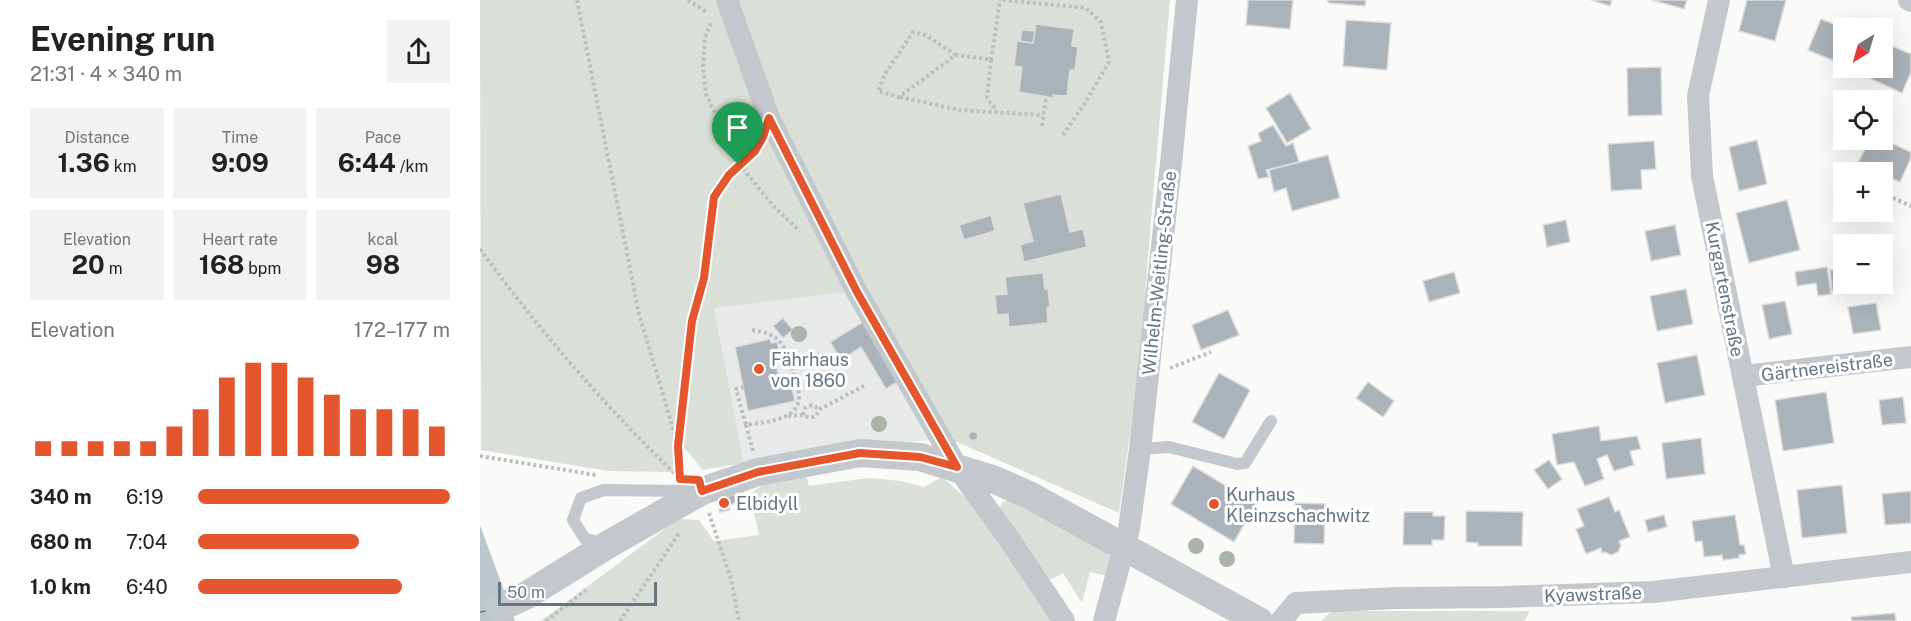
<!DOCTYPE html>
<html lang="en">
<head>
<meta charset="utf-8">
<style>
	:root { --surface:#fff; --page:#f2f2f2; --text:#222; --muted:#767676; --accent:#e4572e }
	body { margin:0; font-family:"Public Sans",sans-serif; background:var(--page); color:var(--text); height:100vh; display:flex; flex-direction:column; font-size:22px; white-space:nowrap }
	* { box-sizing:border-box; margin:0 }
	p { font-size:20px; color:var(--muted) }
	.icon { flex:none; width:33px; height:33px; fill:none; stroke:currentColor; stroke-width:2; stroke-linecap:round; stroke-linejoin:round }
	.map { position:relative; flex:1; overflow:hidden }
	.sheet { display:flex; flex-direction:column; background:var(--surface); width:480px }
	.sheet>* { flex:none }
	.needle { width:39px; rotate:217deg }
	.tools { position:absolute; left:1353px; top:18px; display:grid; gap:12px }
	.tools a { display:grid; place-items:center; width:60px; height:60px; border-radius:0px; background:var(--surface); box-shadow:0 6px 24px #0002; font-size:30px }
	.scale { position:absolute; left:18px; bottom:15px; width:159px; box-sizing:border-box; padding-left:6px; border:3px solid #657683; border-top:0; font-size:16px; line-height:21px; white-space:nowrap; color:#657683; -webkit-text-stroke:4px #fff; paint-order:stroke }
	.pin { position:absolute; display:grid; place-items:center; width:51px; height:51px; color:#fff; margin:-62px -26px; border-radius:50% 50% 50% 0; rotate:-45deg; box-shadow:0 0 6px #0007 }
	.pin .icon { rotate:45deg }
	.round { display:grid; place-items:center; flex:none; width:63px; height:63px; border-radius:0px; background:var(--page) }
	.head { display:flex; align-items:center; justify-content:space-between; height:102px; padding:0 30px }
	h1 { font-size:33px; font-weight:700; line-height:45px }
	.metrics { display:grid; grid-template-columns:repeat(3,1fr); gap:9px; height:102px; padding:6px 30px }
	.metrics div { display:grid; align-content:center; border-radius:0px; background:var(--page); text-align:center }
	.metrics b { font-size:26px; font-weight:700 }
	.metrics small { font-size:16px; font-weight:400 }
	.metrics p { font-size:16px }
	.chart { height:168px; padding:12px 30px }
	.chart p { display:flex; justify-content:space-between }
	.chart svg { width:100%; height:108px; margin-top:6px; stroke:var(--accent); stroke-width:6 }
	ul { padding:0 30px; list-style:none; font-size:20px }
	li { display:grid; grid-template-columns:96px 72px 1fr; align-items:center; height:45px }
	li i { height:15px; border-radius:8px; background:var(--accent) }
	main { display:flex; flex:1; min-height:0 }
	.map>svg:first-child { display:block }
	.built { fill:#e8e9e9 }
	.green { fill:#dadfd7 }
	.water { fill:#bbc7cb }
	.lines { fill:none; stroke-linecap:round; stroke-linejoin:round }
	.ferry { stroke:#60757c; stroke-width:1.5; stroke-dasharray:8 6; stroke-linecap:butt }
	.building { fill:#aab3b9; stroke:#dcdcda; stroke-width:1.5 }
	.path { stroke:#bbbfc2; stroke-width:4; stroke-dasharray:3 3; stroke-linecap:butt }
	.service { stroke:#c3c8cc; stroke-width:12 }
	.minor { stroke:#c3c8cc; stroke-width:22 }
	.tertiary { stroke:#c3c8cc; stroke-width:28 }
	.tree { fill:#aab4a7 }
	.route-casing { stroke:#fff; stroke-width:12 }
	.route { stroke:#e4572e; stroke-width:8 }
	.poi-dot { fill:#e4572e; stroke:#fff; stroke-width:2 }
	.labels { text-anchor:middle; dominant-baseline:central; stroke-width:6; stroke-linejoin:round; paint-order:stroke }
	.street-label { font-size:18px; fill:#657683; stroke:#fff }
	.poi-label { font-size:18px; fill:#657683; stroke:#fff; text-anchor:start }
</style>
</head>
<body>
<main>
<section class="sheet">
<div class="head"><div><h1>Evening run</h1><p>21:31 · 4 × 340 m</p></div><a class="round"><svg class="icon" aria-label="share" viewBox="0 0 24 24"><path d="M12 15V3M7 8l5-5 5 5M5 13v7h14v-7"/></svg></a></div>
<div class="metrics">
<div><p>Distance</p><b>1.36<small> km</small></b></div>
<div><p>Time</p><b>9:09</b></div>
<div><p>Pace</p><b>6:44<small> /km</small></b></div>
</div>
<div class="metrics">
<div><p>Elevation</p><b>20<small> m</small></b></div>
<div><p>Heart rate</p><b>168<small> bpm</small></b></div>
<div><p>kcal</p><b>98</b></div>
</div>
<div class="chart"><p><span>Elevation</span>172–177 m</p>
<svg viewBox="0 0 160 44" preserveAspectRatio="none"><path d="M5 44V38M15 44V38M25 44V38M35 44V38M45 44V38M55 44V32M65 44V25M75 44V12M85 44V6M95 44V6M105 44V12M115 44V19M125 44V25M135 44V25M145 44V25M155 44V32"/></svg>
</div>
<ul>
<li><b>340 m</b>6:19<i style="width:100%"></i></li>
<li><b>680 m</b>7:04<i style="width:64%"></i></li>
<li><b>1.0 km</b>6:40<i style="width:81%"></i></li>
</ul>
</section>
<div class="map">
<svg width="1431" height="621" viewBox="0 0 1431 621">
	<rect width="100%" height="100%" fill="#fafaf8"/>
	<!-- built -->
	<polygon class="built" points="370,292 458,439 264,463 234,308"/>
	<!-- green -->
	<g class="green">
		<polygon points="0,0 690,0 667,268 663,342 639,513 477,442 458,439 370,292 234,308 264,463 223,470 205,449 195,455 194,472 128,471 1,450"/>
		<polygon points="325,472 329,486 388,478 421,481 444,487 462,477 486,498 576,621 61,621 198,519 219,520 234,541 279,535 270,494 287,482"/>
		<polygon points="533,500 626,551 633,560 627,576 610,572 602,603 583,573 568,581 520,508 522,502"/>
		<polygon points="852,611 1050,611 1044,621 841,621"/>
	</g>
	<!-- water -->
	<polygon class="water" points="0,525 35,621 0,621"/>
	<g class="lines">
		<!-- ferry -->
		<polyline class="ferry" points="0,612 6,611"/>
	</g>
	<!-- building -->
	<g class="building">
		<polygon points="768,0 813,0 810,29 766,25"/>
		<polygon points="847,0 886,0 885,6 849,3"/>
		<polygon points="1111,0 1132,0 1130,6"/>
		<polygon points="1172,0 1207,0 1204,9"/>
		<polygon points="1267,0 1306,0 1295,41 1259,31"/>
		<polygon points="1341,19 1364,28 1364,65 1328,50"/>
		<polygon points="866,20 911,23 907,70 863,66"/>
		<polygon points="556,24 594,29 592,46 598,47 595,70 590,70 587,96 573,95 573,98 539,92 542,67 534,66 537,41 553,43"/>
		<polygon points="542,30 555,31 553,43 540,41"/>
		<polygon points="1402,42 1431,54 1431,72 1422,93 1385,76 1389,68 1402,68"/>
		<polygon points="1181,67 1182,115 1148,116 1147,68"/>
		<polygon points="810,93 831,129 807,143 786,108"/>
		<polygon points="793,125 806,146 813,143 819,162 786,170 789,177 778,179 768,146 781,141 778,133"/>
		<polygon points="1402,139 1431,152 1431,158 1420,182 1402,174 1402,172 1398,172 1378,163 1390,140"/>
		<polygon points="1277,140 1287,184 1259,191 1249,147"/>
		<polygon points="1174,141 1176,169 1161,170 1162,189 1131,191 1128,144"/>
		<polygon points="848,155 860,198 812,211 806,188 794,192 789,170"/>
		<polygon points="581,194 590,232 603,229 607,247 544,262 540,245 553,241 543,203"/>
		<polygon points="1307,200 1320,250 1269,263 1256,213"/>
		<polygon points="511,215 515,231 484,240 479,225"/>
		<polygon points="1086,220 1090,242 1067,247 1063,225"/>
		<polygon points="1195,225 1201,255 1171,261 1165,231"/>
		<polygon points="1347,267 1351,294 1338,296 1336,283 1317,286 1315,272"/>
		<polygon points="1362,269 1364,291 1352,292 1350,270"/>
		<polygon points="974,272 980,293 949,302 943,281"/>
		<polygon points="563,273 565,289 568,289 570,307 567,307 568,323 529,327 528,314 517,315 515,295 527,294 525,277"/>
		<polygon points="1206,289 1213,324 1177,331 1170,296"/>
		<polygon points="1305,301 1312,334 1289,339 1282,305"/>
		<polygon points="1396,303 1401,330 1373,334 1368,307"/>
		<polygon points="748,310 759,335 721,350 712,325"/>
		<polygon points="303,318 313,330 303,338 293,326"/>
		<polygon points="386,320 421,380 406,389 381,347 361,360 350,342"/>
		<polygon points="290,339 291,343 297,342 300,354 294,355 301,386 311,384 315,401 268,411 255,347"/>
		<polygon points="1217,355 1225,395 1185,403 1177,363"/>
		<polygon points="739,373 770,390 744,439 712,422"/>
		<polygon points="888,382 914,401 903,417 876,398"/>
		<polygon points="1346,392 1354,443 1303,451 1295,400"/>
		<polygon points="1423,397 1426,423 1402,425 1399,400"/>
		<polygon points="1119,426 1121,441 1157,436 1161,449 1150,451 1154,465 1134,471 1127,455 1117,459 1124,479 1105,486 1094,462 1077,465 1072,434"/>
		<circle cx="493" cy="436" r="4.5"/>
		<polygon points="1221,438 1225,474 1186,479 1182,443"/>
		<polygon points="1069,460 1082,479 1068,489 1054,470"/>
		<polygon points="713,466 776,504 754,542 691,504"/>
		<polygon points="1362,485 1367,533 1322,538 1317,490"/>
		<polygon points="1431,491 1431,523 1405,525 1402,494"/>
		<polygon points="263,493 265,501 248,505 250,510 240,512 237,499"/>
		<polygon points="1129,497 1135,512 1139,510 1150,537 1139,541 1141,546 1138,552 1131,555 1125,552 1122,553 1121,548 1106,554 1096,529 1104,526 1097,509"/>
		<polygon points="815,503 845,504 844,544 814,543"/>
		<polygon points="986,511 1043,512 1042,546 998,546 998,543 986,542"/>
		<polygon points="924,512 953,512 953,516 965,516 964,540 952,540 952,545 923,545"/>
		<polygon points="1184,515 1187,527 1168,532 1165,520"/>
		<polygon points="1255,515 1260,545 1264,545 1266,554 1259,555 1259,558 1243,560 1242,555 1224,557 1222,541 1215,542 1212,521"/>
		<polygon points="1415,613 1416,621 1372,621 1371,617"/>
	</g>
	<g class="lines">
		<!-- path -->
		<g class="path">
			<polyline points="97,0 159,314 198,445"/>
			<polyline points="208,0 228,13"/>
			<polyline points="523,0 606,8 621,22 629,62 605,103 583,135"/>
			<polyline points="231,23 225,37 223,66 226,94 259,164 296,209 320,231"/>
			<polyline points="476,55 445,35 433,32 405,74 398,91 419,97 476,55 507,59 511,60 507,98 517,111"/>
			<polyline points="511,60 520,0"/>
			<polyline points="420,97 479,110 563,115"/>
			<polyline points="562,126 566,97"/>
			<polyline points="1402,193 1431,206"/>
			<path d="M0,249C58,329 125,406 196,475"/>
			<path d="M272,330C300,334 304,343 312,368"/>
			<polyline points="690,368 731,352"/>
			<polyline points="264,387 256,389 266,425"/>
			<polyline points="323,415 325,408 332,405 340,409"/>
			<polyline points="308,416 323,415 330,418 336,416 340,409 384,386"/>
			<path d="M273,451L266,425C283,422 320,421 319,396C319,387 314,377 312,368L340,354L360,367L370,362"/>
			<polyline points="0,456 116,475"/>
			<polyline points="200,476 198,445 212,321 224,278 234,197 249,175 275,151 279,143"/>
			<polyline points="229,513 251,579 259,621"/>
			<polyline points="66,621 106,590"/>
			<polyline points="140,621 200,532"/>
		</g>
		<!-- service -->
		<g class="service">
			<polyline points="660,449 689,447 757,464 765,463 791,421"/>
			<polyline points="124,543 105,539 93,520 101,498 124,490 209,491"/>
		</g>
		<!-- minor -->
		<g class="minor">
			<polyline points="247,0 289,118 377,292 477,467 529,539 584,621"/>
			<polyline points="1239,0 1218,96 1222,176 1304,577"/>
			<polyline points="1429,0 1431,1"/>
			<polyline points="1263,376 1431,357"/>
			<polyline points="624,621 649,529 660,449 692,154 707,0"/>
			<polyline points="801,621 816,603 917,598 1022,597 1173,592 1431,562"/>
		</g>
		<!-- tertiary -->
		<polyline class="tertiary" points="19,608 47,595 129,544 222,491 278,472 380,453 440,457 515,480 549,495 779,621"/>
	</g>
	<!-- trees -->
	<g class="tree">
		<circle cx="319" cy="334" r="8"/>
		<circle cx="399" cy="424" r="8"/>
		<circle cx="716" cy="546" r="8"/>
		<circle cx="747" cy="559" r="8"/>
	</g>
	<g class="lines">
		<!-- route casing -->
		<g class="route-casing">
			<polygon id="route" points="289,118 377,292 477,467 440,457 380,453 278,472 222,491 219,480 200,479 198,446 212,321 224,278 234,197 249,175 275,151 283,137"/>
		</g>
		<!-- route -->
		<use href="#route" class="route"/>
	</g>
	<!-- markers -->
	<g class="poi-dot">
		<circle cx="279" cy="369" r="6"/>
		<circle cx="244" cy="503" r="6"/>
		<circle cx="734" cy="504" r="6"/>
	</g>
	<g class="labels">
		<!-- street labels -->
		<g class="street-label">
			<text transform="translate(679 273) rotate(-84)">Wilhelm-Weitling-Straße</text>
			<text transform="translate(1245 289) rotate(79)">Kurgartenstraße</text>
			<text transform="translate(1347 367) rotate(-7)">Gärtnereistraße</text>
			<text transform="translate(1113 594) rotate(-2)">Kyawstraße</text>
		</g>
		<!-- poi labels -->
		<g class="poi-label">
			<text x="291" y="359">Fährhaus<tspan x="291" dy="21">von 1860</tspan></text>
			<text x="746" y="494">Kurhaus<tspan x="746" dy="21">Kleinzschachwitz</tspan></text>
			<text x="256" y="503">Elbidyll</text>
		</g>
	</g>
</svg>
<div class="tools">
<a><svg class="needle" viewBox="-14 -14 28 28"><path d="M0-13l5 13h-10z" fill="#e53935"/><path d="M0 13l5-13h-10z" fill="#767676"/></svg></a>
<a><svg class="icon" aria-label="locate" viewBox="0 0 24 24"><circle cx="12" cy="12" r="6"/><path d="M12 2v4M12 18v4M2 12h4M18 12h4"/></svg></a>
<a>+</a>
<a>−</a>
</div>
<div class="scale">50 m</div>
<div class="pin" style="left:258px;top:164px;background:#1e9e55"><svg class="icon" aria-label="arrive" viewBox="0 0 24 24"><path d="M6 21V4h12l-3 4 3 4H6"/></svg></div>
</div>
</main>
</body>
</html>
